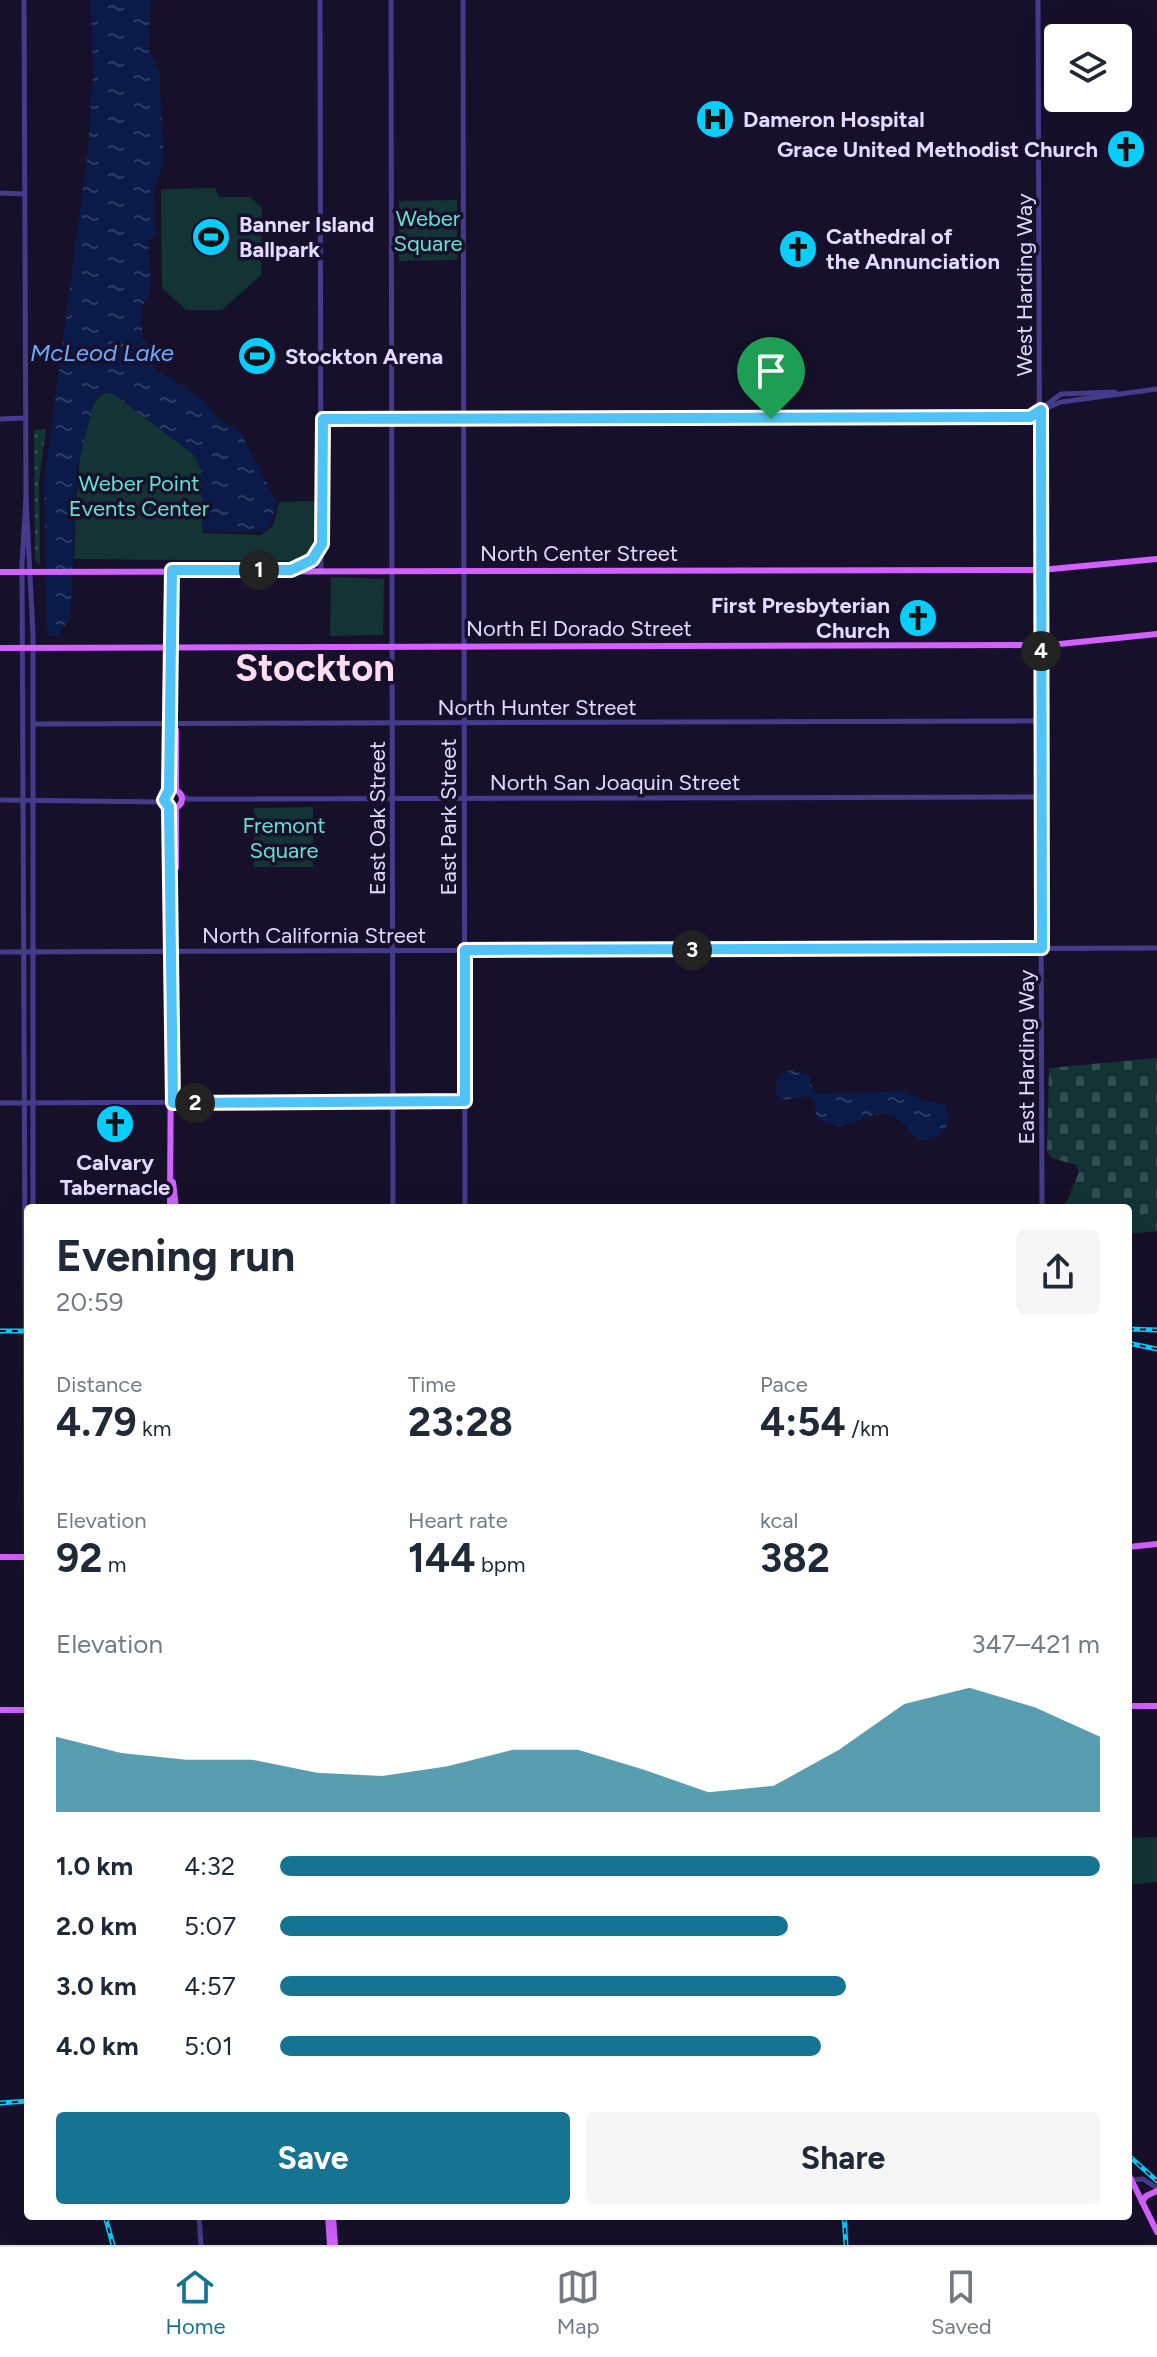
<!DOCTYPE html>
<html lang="en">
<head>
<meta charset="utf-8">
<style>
	:root { --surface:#fff; --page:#f6f6f7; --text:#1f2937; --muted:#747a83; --line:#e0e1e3; --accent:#147491 }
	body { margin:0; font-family:Figtree,sans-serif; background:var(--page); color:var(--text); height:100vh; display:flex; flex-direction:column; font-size:30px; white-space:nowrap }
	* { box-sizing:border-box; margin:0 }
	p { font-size:26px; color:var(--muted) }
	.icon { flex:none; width:44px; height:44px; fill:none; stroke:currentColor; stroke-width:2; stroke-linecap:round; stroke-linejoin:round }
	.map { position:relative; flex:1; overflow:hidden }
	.details { position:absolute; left:24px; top:1204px; width:1108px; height:1016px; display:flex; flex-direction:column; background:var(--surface); border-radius:8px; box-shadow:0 8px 32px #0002 }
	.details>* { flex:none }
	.tools { position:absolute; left:1044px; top:24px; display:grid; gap:16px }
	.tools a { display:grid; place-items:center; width:88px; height:88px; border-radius:8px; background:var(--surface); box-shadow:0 8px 32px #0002; font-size:40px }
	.pin { position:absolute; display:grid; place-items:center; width:68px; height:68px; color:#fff; margin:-82px -34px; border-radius:50% 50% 50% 0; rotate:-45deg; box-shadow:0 0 8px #0007 }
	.pin .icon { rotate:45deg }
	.km { position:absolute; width:40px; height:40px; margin:-20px; border-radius:50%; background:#222; color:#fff; font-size:22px; line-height:40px; text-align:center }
	.round { display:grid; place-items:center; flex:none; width:84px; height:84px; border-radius:8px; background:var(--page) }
	.headline { display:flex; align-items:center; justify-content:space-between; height:136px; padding:0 32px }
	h1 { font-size:44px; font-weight:700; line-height:60px }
	.figures { display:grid; grid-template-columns:repeat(3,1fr); gap:12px; height:136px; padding:8px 32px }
	.figures div { display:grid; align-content:center }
	.figures b { font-size:40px; font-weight:700 }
	.figures small { font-size:22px; font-weight:400 }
	.figures p { font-size:22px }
	.chart { height:224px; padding:16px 32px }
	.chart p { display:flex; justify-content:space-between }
	.chart svg { width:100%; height:144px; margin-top:8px; fill:var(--accent); opacity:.7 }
	.button { display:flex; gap:16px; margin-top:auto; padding:16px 32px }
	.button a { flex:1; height:92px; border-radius:8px; background:var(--accent); color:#fff; font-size:32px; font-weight:700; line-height:92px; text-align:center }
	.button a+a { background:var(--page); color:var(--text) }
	ul { padding:0 32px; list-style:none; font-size:26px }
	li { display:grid; grid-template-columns:128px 96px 1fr; align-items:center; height:60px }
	li i { height:20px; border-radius:10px; background:var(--accent) }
	.tab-bar { display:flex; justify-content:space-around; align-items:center; height:112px; border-top:2px solid var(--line); background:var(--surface); font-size:22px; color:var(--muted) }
	.tab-bar a { display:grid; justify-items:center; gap:4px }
	.tab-bar .on { color:var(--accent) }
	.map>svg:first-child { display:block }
	.grass { fill:url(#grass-dots) }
	.cemetery { fill:url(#cemetery-stones) }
	.park { fill:#133335 }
	.water { fill:url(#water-ripples) }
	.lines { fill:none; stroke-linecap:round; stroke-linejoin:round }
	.minor { stroke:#453b8b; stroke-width:5 }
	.major { stroke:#d361ff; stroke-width:6 }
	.rail-casing { stroke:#06cfff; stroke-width:5 }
	.rail { stroke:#17102b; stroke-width:2; stroke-dasharray:6; stroke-linecap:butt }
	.route-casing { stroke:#fff; stroke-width:16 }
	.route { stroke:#4fc3f7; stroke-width:10 }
	.labels { text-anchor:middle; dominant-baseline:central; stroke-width:7; stroke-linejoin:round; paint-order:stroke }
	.poi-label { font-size:22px; font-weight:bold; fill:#e2daff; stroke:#17102b; text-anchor:start }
	.park-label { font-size:22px; fill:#62e3cf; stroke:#17102b }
	.street-label { font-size:22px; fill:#e2daff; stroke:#17102b }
	.water-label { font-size:24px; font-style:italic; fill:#68abff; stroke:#17102b }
	.town-label { font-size:38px; font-weight:bold; fill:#ffdcef; stroke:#17102b }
</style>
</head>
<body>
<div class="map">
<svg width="1157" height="2245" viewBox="0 0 1157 2245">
	<defs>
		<pattern id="grass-dots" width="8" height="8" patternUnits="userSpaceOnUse" patternTransform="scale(2)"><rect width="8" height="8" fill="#133335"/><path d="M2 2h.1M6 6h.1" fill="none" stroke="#355053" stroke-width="1.8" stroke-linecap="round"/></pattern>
		<pattern id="cemetery-stones" width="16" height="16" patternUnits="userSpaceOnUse" patternTransform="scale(2)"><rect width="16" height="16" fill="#133335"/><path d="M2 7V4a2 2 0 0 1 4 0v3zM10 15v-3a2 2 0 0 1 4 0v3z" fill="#355053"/></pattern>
		<pattern id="water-ripples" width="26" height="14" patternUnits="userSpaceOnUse" patternTransform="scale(2)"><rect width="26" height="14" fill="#0a1b4a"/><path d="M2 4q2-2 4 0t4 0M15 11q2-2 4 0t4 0" fill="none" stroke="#2d3c65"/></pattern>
	</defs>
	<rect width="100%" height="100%" fill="#17102b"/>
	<!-- grass -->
	<polygon class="grass" points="46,429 39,482 40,564 35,561 34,430"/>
	<!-- cemetery -->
	<polygon class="cemetery" points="1157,1058 1157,1231 1128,1234 1128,1208 1064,1208 1079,1172 1076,1165 1052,1158 1047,1151 1049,1068"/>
	<!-- park -->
	<g class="park">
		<polygon points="215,188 219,197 250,197 262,208 261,275 222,310 186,310 162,288 161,189"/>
		<polygon points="457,200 457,260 399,261 399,201"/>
		<path d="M105,393H112L195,455L201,471L203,533L261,535L273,526L279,502L318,501C318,521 322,545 308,561L74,559C76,528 75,405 105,393Z"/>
		<polygon points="331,577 384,579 383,635 330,636"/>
		<polygon points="313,807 313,867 254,867 254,808"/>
		<polygon points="1157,1837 1157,1882 1128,1885 1128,1838"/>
	</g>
	<!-- water -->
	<g class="water">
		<path d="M91,0H151L148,48L159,71L164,161L154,190L155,235L148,242L151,283L148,297L142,306V338L154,349L153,368C170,379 211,399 216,417L240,432L277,503L270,525L263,532H202L201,471L195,456L112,393L101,394L94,402L77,468L70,619L63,627L60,636H47L44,483L88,151L93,79Z"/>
		<path d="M788,1070L809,1075L813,1091L817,1094L904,1091L924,1101L944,1104L949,1117L946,1129C911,1161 914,1116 884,1114C859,1113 845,1138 817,1118L814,1100L809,1096L782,1100L776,1096L777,1079Z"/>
	</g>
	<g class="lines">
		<!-- minor -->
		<g class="minor">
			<polyline points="24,0 26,498 33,634 33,1208"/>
			<polyline points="320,0 321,571"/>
			<polyline points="391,0 393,1208"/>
			<polyline points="463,0 465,1208"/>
			<polyline points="1038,0 1042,1208"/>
			<polyline points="0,193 24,194"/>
			<polyline points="1042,410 1061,402 1157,389"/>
			<polyline points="0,419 25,418"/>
			<polyline points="323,419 1030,417 1061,394 1115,392"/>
			<polyline points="26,498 22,564 27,1710"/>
			<polyline points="33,724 1041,721"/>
			<polyline points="181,795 188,799 250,799 1041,797"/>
			<polyline points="0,800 164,802"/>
			<polyline points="0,952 1157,948"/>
			<polyline points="0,1103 465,1101"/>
			<polyline points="1131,2180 1143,2179 1157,2188"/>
			<polyline points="199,2216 201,2245"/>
		</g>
		<!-- major -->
		<g class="major">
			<polyline points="293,570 312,560 322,544"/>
			<polyline points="0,572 1041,570 1157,559"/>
			<polyline points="0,648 1050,645 1157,634"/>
			<polyline points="172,724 176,730 176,790"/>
			<polyline points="169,790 172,570"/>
			<circle cx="173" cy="799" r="9"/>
			<polyline points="169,807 172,875 170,1208"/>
			<polyline points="172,875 176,868 176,807"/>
			<polyline points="173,1182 176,1208"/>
			<polyline points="1128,1547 1157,1544"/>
			<polyline points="0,1557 28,1557"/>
			<polyline points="1128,1706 1157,1706"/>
			<polyline points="0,1710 28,1710"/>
			<polyline points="1128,2173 1157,2232"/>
			<polyline points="1142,2202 1146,2196 1157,2191"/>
			<polyline points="328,2216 330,2245"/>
			<polyline points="333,2216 335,2245"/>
		</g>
		<!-- rail casing -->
		<g class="rail-casing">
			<g id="rail">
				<polyline points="1128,1329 1157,1330"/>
				<polyline points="0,1331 28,1331"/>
				<polyline points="1128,1343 1157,1349"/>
				<polyline points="0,2103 28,2101"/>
				<polyline points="1128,2155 1157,2181"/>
				<polyline points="105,2216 113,2245"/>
				<polyline points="844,2216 846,2245"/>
			</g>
		</g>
		<!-- rail -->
		<use href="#rail" class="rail"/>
	</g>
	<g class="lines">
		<!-- route casing -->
		<g class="route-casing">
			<polygon id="route" points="1041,410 1042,948 465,950 465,1101 173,1103 169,807 164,800 169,790 172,570 291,570 312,560 322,544 323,419 1030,417"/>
		</g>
		<!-- route -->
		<use href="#route" class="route"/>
	</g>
	<!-- icons -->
	<defs>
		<g id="hospital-disc" transform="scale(2)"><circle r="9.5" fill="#06cfff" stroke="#17102b"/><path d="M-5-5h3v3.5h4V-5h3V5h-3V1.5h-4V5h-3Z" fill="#111"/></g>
		<g id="church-disc" transform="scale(2)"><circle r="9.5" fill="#06cfff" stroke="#17102b"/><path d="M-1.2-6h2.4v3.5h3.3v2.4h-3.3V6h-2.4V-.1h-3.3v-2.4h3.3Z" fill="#111"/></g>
		<g id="stadium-disc" transform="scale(2)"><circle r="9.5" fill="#06cfff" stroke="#17102b"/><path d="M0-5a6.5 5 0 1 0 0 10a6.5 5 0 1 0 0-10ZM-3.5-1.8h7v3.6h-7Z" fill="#111"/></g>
	</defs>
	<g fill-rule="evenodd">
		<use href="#hospital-disc" x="715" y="119"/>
		<use href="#church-disc" x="1126" y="149"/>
		<use href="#stadium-disc" x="211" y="237"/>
		<use href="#church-disc" x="798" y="249"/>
		<use href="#stadium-disc" x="257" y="356"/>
		<use href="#church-disc" x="918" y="618"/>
		<use href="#church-disc" x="115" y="1124"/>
	</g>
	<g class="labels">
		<!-- poi labels -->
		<g class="poi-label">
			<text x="743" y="119">Dameron Hospital</text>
			<text x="1098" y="149" text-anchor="end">Grace United Methodist Church</text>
			<text x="239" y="224">Banner Island<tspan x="239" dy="25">Ballpark</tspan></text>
			<text x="826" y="236">Cathedral of<tspan x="826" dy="25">the Annunciation</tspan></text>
			<text x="285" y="356">Stockton Arena</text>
			<text x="890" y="605" text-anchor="end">First Presbyterian<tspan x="890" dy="25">Church</tspan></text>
			<text x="115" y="1162" text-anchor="middle">Calvary<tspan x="115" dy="25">Tabernacle</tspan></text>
		</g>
		<!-- park labels -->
		<g class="park-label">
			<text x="428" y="218">Weber<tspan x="428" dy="25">Square</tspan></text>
			<text x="139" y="483">Weber Point<tspan x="139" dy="25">Events Center</tspan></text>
			<text x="284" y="825">Fremont<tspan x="284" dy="25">Square</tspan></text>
		</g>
		<!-- street labels -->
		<g class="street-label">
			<text transform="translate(1024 285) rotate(-90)">West Harding Way</text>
			<text x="579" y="553">North Center Street</text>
			<text x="579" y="628">North El Dorado Street</text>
			<text x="537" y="707">North Hunter Street</text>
			<text x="615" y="782">North San Joaquin Street</text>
			<text transform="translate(448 817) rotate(-90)">East Park Street</text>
			<text transform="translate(377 818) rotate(-90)">East Oak Street</text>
			<text x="314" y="935">North California Street</text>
			<text transform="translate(1026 1057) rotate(-90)">East Harding Way</text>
		</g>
		<!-- water labels -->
		<g class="water-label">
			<text x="102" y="352">McLeod Lake</text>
		</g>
		<!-- town labels -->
		<g class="town-label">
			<text x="315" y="668">Stockton</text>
		</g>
	</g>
</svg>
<div class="tools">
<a><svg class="icon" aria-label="layers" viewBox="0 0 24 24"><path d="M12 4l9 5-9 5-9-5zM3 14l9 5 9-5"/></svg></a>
</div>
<div class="pin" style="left:771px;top:419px;background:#1e9e55"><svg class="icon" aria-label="arrive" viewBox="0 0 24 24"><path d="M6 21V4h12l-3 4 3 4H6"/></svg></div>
<b class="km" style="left:259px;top:570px">1</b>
<b class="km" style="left:195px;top:1103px">2</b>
<b class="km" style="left:692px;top:950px">3</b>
<b class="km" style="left:1041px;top:651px">4</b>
<section class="details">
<div class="headline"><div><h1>Evening run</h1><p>20:59</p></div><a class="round"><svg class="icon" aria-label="share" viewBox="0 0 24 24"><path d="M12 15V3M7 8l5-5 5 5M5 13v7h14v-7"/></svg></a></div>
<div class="figures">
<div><p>Distance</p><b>4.79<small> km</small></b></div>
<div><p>Time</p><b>23:28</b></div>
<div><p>Pace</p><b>4:54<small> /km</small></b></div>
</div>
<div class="figures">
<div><p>Elevation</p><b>92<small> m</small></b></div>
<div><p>Heart rate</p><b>144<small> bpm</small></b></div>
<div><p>kcal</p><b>382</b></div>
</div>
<div class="chart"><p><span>Elevation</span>347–421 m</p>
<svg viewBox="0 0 160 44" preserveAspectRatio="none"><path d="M0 44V21L10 26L20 28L30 28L40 32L50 33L60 30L70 25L80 25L90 31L100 38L110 36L120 25L130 11L140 6L150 12L160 21V44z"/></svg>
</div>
<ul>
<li><b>1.0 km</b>4:32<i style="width:100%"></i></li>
<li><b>2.0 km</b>5:07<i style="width:62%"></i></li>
<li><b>3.0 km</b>4:57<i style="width:69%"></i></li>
<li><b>4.0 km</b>5:01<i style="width:66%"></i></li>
</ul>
<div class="button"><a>Save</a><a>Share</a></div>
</section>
</div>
<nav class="tab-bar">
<a class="on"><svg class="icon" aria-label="home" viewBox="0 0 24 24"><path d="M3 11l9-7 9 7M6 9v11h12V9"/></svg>Home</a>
<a><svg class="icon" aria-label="map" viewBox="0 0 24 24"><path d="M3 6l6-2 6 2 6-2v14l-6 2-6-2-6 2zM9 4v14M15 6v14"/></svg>Map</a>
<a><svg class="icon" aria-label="saved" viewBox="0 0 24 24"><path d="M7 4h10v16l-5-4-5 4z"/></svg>Saved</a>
</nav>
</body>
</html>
